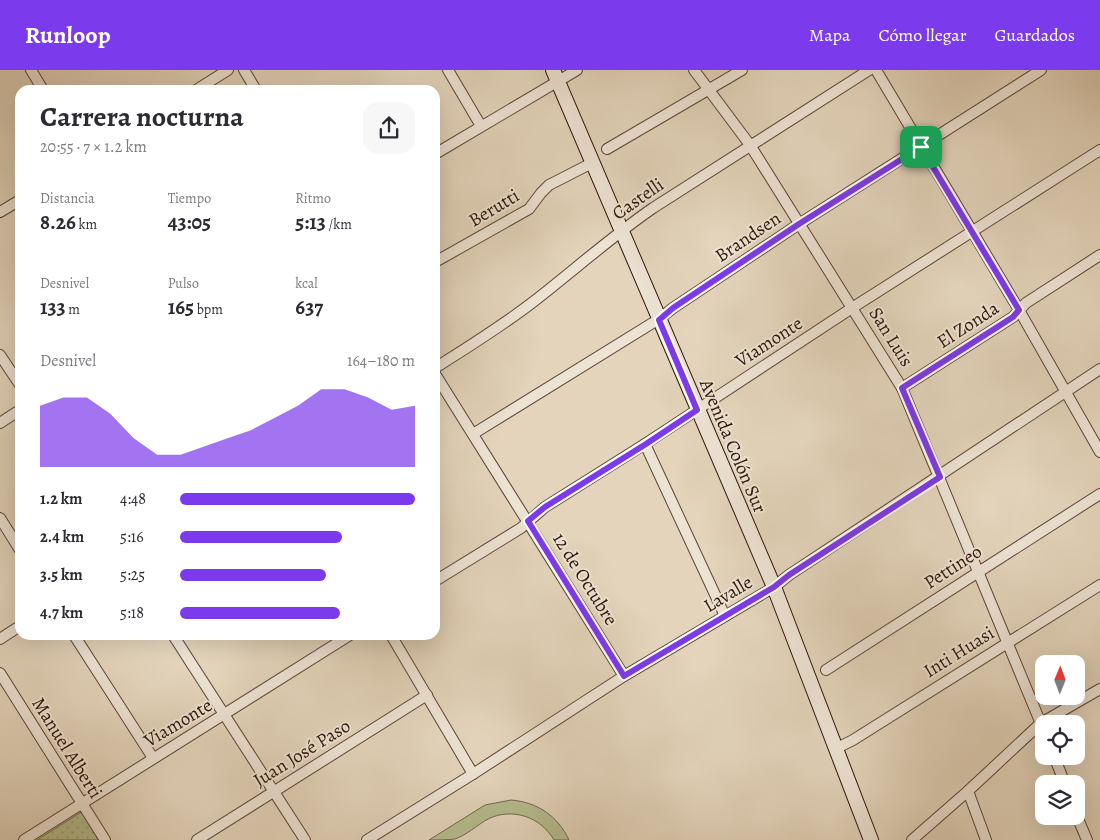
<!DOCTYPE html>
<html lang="es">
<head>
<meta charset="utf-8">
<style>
	:root { --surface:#fff; --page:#f7f7f7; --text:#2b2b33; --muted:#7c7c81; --accent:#7c3aed }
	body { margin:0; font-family:Alegreya,serif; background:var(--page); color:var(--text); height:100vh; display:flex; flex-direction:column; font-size:19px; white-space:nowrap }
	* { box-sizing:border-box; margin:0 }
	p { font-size:16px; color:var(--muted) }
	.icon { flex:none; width:28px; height:28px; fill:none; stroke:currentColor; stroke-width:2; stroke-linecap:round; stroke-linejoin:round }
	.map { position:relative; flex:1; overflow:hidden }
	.drawer { position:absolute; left:15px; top:15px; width:425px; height:555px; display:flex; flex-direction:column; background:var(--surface); border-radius:15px; box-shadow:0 5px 20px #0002 }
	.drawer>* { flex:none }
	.needle { width:32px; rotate:1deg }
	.buttons { position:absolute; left:1035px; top:585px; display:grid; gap:10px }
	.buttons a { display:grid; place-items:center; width:50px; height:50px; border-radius:10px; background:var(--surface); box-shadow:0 5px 20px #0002; font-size:25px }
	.pin { position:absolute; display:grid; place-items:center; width:42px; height:42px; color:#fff; margin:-21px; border-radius:10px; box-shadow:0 2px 8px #0006 }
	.round { display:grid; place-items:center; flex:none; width:52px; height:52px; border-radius:15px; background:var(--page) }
	.overview { display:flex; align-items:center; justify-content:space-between; height:85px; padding:0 25px }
	h1 { font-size:28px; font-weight:600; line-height:38px }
	.figures { display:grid; grid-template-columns:repeat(3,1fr); gap:8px; height:85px; padding:5px 25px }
	.figures div { display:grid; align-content:center }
	.figures b { font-size:21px; font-weight:600 }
	.figures small { font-size:14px; font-weight:400 }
	.figures p { font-size:14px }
	.chart { height:140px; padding:10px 25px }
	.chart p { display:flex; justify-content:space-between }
	.chart svg { width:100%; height:90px; margin-top:5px; fill:var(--accent); opacity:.7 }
	ul { padding:0 25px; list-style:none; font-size:16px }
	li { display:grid; grid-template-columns:80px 60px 1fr; align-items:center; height:38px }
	li i { height:12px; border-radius:6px; background:var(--accent) }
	header { display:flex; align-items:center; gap:30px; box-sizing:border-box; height:70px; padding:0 25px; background:var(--accent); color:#fff }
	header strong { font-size:24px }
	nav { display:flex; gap:28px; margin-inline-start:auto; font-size:18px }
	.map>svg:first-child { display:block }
	.park { fill:url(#park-dots); stroke:#72684b }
	.pitch { fill:#b5bc8e; stroke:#72684b }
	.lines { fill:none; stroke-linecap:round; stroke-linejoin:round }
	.street-casing { stroke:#5b4535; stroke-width:12 }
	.secondary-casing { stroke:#2e1508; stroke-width:16 }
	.street { stroke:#ede3d3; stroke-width:10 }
	.secondary { stroke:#ede3d3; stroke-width:14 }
	.route-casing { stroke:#fff; stroke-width:10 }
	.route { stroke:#7c3aed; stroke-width:6 }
	.labels { text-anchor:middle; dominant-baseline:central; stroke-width:4; stroke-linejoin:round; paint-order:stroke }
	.street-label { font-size:19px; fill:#2e1508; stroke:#ede3d3 }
</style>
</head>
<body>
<header>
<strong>Runloop</strong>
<nav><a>Mapa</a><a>Cómo llegar</a><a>Guardados</a></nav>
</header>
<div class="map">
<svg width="1100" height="770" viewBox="0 0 1100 770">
	<defs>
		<pattern id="park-dots" width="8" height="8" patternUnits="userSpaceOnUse" patternTransform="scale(1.25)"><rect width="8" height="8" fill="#b5bc8e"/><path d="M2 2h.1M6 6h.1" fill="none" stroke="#9ca179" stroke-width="1.8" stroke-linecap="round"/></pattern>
	</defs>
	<rect width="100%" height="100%" fill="#e3d4bb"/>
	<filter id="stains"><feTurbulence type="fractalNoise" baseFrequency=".004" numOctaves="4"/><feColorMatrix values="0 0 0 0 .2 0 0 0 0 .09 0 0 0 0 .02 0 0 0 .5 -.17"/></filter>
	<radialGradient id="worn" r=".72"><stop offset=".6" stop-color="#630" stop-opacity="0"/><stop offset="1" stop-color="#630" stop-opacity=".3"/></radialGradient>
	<!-- park -->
	<polygon class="park" points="83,741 101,770 37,770"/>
	<!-- pitch -->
	<path class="pitch" d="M511,730C537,732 558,746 569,770H554C541,747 512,737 488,749C477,755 467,765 455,769C448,770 436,770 429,770L485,735Z"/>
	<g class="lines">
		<!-- street casing -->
		<g class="street-casing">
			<g id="street">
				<polyline points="31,0 43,20"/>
				<polyline points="244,0 256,20"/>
				<polyline points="448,0 481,56"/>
				<polyline points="694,0 750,75 902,318 1044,661"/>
				<polyline points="876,0 1019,240 1100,382"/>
				<polyline points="196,20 228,0"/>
				<polyline points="607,79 742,0"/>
				<polyline points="435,84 577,0"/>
				<polyline points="0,142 20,130"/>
				<polyline points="435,192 529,139 541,123 549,115 592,93"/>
				<polyline points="0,285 20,315"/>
				<path d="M435,298C468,277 502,256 533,232C573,201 611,167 653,138L869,0"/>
				<polyline points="435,304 624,606"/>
				<polyline points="902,318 1013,247 1026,233 1100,185"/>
				<polyline points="0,353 20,340"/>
				<polyline points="473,364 659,249 673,238 799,154 1041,0"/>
				<polyline points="645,374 725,546"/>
				<polyline points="0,448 20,480"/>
				<polyline points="435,511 521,458 545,437 645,374 852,238 1100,80"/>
				<polyline points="74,565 153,688"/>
				<polyline points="173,565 305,770"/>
				<polyline points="391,565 473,704"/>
				<polyline points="0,569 20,556"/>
				<polyline points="826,600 1100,424"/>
				<polyline points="0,603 105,770"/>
				<polyline points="837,678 853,670 1100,515"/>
				<polyline points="1054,686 1065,714"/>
				<polyline points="968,721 986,770"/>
				<polyline points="1076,744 1087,770"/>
				<polyline points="24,770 350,565"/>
				<polyline points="197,770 427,625"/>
				<polyline points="367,770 473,704 624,606 774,517 789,505 1100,299"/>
				<polyline points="912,770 968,721 1041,653 1100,619"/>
			</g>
		</g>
		<!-- secondary casing -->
		<g class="secondary-casing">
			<polyline id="secondary" points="553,0 774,517 871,770"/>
		</g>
		<!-- street -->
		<use href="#street" class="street"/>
		<!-- secondary -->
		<use href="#secondary" class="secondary"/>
	</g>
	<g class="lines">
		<!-- route casing -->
		<g class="route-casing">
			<polygon id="route" points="921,77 1019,240 1013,247 902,318 940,407 789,505 774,517 624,606 528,451 545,437 646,374 697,340 659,250 673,238 799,154"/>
		</g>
		<!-- route -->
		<use href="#route" class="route"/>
	</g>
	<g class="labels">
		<!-- street labels -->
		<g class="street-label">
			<text transform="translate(638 129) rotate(-35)">Castelli</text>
			<text transform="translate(494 138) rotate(-31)">Berutti</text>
			<text transform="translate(748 167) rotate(-34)">Brandsen</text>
			<text transform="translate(968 255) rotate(-33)">El Zonda</text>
			<text transform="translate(891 267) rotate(58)">San Luis</text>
			<text transform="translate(769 272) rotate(-33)">Viamonte</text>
			<text transform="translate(733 376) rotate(67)">Avenida Colón Sur</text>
			<text transform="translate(953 497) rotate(-33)">Pettineo</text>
			<text transform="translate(585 509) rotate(58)">12 de Octubre</text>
			<text transform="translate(728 524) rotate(-31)">Lavalle</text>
			<text transform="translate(959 582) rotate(-32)">Inti Huasi</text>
			<text transform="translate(178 653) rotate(-31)">Viamonte</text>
			<text transform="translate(67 678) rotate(58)">Manuel Alberti</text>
			<text transform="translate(302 683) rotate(-32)">Juan José Paso</text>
		</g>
	</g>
	<rect width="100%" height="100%" filter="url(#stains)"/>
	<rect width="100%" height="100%" fill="url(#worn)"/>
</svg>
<div class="buttons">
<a><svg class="needle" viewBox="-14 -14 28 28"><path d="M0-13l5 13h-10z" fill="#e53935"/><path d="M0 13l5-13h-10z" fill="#7c7c81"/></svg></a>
<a><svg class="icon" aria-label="locate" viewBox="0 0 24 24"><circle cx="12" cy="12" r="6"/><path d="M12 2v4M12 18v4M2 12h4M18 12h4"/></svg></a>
<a><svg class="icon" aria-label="layers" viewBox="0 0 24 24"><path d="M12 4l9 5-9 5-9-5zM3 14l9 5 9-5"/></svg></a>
</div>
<div class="pin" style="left:921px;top:77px;background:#1e9e55"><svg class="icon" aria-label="arrive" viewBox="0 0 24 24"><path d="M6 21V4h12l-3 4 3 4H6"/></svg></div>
<section class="drawer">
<div class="overview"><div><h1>Carrera nocturna</h1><p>20:55 · 7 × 1.2 km</p></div><a class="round"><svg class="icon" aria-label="share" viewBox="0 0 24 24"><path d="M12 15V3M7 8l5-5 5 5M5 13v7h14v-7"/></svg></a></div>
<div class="figures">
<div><p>Distancia</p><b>8.26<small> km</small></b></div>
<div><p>Tiempo</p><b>43:05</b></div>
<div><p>Ritmo</p><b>5:13<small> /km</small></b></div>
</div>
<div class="figures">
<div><p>Desnivel</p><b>133<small> m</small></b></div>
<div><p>Pulso</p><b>165<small> bpm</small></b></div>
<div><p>kcal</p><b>637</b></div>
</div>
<div class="chart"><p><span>Desnivel</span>164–180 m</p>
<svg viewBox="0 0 160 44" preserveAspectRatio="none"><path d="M0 44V14L10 10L20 10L30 18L40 30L50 38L60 38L70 34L80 30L90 26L100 20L110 14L120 6L130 6L140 10L150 16L160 14V44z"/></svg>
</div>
<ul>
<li><b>1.2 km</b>4:48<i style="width:100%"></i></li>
<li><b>2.4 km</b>5:16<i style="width:69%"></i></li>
<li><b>3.5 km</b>5:25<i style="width:62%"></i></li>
<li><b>4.7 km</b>5:18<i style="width:68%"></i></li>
</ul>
</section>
</div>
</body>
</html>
